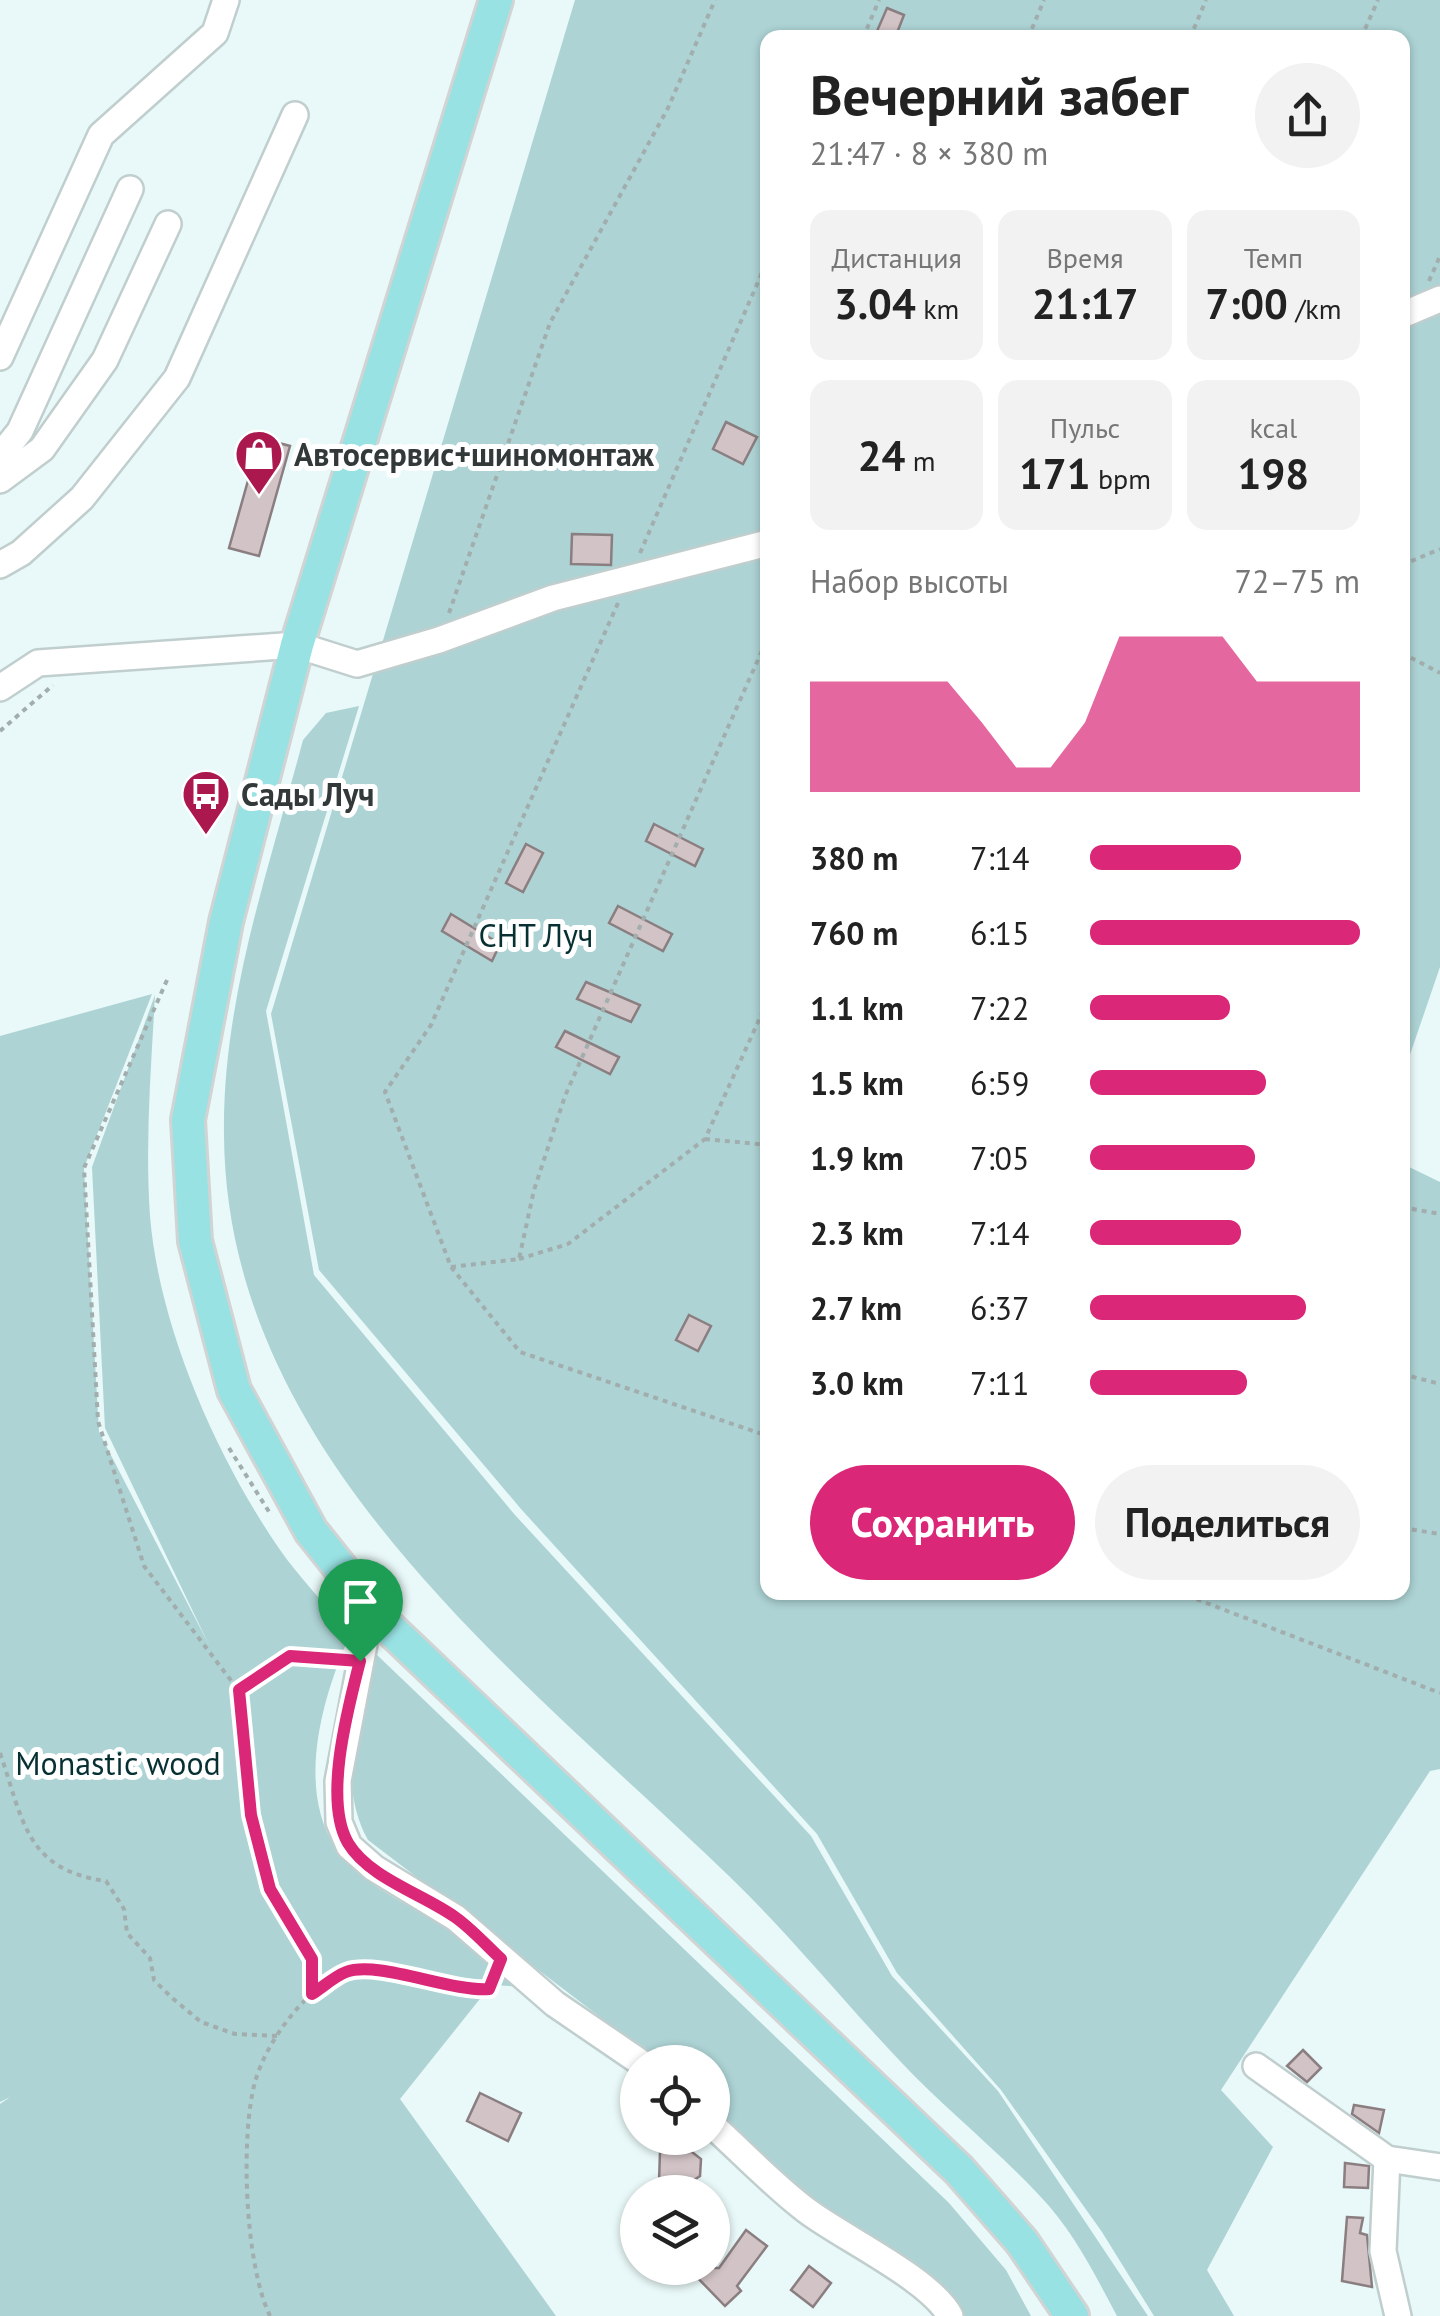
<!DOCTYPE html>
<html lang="ru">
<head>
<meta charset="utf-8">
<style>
	:root { --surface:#fff; --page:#f2f2f2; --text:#222; --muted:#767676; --accent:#db2777 }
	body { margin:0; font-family:"PT Sans",sans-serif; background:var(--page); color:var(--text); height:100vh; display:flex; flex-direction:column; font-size:38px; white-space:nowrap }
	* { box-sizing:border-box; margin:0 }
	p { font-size:32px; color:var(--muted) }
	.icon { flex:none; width:55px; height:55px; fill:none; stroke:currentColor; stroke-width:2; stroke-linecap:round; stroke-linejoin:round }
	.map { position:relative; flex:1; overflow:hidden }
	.sheet { position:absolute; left:760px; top:30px; width:650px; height:1570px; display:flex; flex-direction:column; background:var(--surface); border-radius:20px; box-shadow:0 2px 8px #0004 }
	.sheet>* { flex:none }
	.buttons { position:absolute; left:620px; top:2045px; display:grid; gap:20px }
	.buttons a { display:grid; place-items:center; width:110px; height:110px; border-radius:50%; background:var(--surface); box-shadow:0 2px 8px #0004; font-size:50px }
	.pin { position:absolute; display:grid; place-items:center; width:85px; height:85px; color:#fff; margin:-102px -42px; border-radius:50% 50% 50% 0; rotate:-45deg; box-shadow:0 0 10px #0007 }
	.pin .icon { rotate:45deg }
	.round { display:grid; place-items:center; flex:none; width:105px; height:105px; border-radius:52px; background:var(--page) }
	.overview { display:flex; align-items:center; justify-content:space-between; height:170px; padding:0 50px }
	h1 { font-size:55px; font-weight:700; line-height:75px }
	.stats { display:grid; grid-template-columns:repeat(3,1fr); gap:15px; height:170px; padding:10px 50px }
	.stats div { display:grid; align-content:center; border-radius:20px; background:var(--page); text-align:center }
	.stats b { font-size:42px; font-weight:700 }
	.stats small { font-size:28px; font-weight:400 }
	.stats p { font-size:28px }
	.chart { height:280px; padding:20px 50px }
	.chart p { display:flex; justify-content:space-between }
	.chart svg { width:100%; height:180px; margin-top:10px; fill:var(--accent); opacity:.7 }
	.primary-button { display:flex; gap:20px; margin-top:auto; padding:20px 50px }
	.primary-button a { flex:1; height:115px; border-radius:60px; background:var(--accent); color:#fff; font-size:40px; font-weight:700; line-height:115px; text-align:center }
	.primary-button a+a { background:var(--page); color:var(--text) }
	ul { padding:0 50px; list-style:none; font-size:32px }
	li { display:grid; grid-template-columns:160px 120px 1fr; align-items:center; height:75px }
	li i { height:25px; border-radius:12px; background:var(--accent) }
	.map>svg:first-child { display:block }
	.green { fill:#add3d4 }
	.building { fill:#d1c3c6; stroke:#8a7e80; stroke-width:2.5 }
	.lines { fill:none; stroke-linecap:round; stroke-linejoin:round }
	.minor-casing { stroke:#c0cece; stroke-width:30 }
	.major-casing { stroke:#d2d3d3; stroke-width:38 }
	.path { stroke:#a2adad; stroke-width:4; stroke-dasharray:5 5; stroke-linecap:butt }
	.minor { stroke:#fff; stroke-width:25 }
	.major { stroke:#99e2e4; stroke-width:32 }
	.route-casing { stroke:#fff; stroke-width:20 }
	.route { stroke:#db2777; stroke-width:12 }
	.labels { text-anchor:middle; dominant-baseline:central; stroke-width:10; stroke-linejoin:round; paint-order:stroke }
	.poi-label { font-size:32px; font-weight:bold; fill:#333838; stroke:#fff; text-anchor:start }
	.park-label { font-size:32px; fill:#073032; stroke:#fff }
</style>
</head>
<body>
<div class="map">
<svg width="1440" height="2316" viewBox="0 0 1440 2316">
	<rect width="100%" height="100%" fill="#e9f8f8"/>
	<!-- green -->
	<g class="green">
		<polygon points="575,0 1440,0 1440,967 1403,1075 1402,38 768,38 768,1592 1402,1592 1403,1164 1440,1182 1440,1769 1430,1771 1221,2090 1273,2147 1207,2270 1234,2316 1154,2316 1102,2232 1001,2090 897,1973 817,1834 521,1509 319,1270 271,1014"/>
		<path d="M359,706L266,1011L314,1275L515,1515L811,1836L892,1976L998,2091L1148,2316H1117C1094,2273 1073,2230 1039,2195C995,2148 944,2108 900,2061C843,2001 790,1935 730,1877C520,1674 226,1456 224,1135C222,1000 269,869 303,740L326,713Z"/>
		<path d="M152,994L84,1168L99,1432L209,1645L105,1428L92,1167L155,995C151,1069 145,1142 150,1216C159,1327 216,1456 278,1547C299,1578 327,1605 350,1635C323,1695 296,1786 335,1847C359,1885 409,1903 445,1928C472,1946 498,1967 525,1987L491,1985L400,2099L556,2316H0V2104L10,2097L0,2102V1036Z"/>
		<path d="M376,1654L949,2203L1006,2270L1031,2316H964L957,2301L814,2203L713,2107L712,2062H659L368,1840C339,1790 350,1703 376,1654Z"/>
	</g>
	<!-- building -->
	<g class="building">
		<polygon points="887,8 904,15 895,38 874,38"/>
		<polygon points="726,422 757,437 743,464 713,449"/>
		<polygon points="260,438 290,446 259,556 229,548"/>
		<polygon points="572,534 612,535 611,565 571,564"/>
		<polygon points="654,824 703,849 695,866 646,841"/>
		<polygon points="526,844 543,853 523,892 506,883"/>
		<polygon points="618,906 672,934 663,951 609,923"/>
		<polygon points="451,914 500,944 492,961 442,931"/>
		<polygon points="586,982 640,1005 631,1022 577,999"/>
		<polygon points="565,1031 619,1057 610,1074 556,1047"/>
		<polygon points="689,1315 711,1326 698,1351 676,1340"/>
		<polygon points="1303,2050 1321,2068 1307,2082 1287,2066"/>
		<polygon points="480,2093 521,2113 508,2141 467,2121"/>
		<polygon points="1354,2105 1384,2110 1379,2133 1352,2114"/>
		<polygon points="660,2152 692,2152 701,2159 700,2176 691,2182 659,2182"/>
		<polygon points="1345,2163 1369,2166 1368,2188 1344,2187"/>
		<polygon points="1347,2217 1363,2218 1360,2233 1367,2235 1372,2287 1342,2281"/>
		<polygon points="746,2230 767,2246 737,2286 741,2291 725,2306 688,2268 719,2268"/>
		<polygon points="809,2266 831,2283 813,2307 791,2290"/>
	</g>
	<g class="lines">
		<!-- minor casing -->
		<g class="minor-casing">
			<g id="minor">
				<polyline points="1402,315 1440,299"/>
				<polyline points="0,357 101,135 215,33 226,0"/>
				<polyline points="0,456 20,431 130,189"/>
				<polyline points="0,480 42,449 105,360 168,224"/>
				<polyline points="0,565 21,553 82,498 177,378 295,115"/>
				<polyline points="0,688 38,663 297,645 357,664 439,640 553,598 768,543"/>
				<polyline points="386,1625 366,1634 338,1781 339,1822 349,1846 374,1868 456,1918 555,2004 640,2062"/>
				<polyline points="1256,2066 1387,2159 1440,2167"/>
				<path d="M712,2125C743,2153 773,2185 806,2210C841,2237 931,2279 950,2316"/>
				<polyline points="1387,2159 1383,2251 1398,2316"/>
			</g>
		</g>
		<!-- major casing -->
		<g class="major-casing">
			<polyline id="major" points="496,0 297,645 226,922 188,1120 195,1241 234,1390 311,1531 386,1625 959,2170 1022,2242 1072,2316"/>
		</g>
		<!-- path -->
		<g class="path">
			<polyline points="863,38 879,0"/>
			<polyline points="1028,38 1044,0"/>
			<polyline points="1190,38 1206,0"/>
			<polyline points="1361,38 1378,0"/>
			<polyline points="1429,281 1440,256"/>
			<polyline points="640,553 768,259"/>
			<polyline points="1402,565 1440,549"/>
			<polyline points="618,603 431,1025 385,1092 451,1267 520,1352 768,1436"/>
			<polyline points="449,613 550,323 668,108 715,0"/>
			<polyline points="1402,653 1440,673"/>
			<polyline points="0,731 53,685"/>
			<polyline points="167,980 84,1168 98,1421 144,1566 239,1691"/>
			<polyline points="705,1139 768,1145"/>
			<polyline points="1402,1207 1440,1214"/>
			<polyline points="519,1259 568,1244 705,1139 768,1000"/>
			<polyline points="451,1267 519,1259 534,1190 565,1096 768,637"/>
			<polyline points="1402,1374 1440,1384"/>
			<polyline points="229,1448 271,1515"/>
			<polyline points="1402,1528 1440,1534"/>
			<polyline points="1178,1592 1440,1693"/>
			<path d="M0,1753C23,1819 25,1870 106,1881L124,1909L127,1933L150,1958L154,1980L171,1997L201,2022L235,2034L277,2036"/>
			<polyline points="312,1994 312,1959 270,1889 251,1815 239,1691 290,1656 340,1660"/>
			<path d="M270,2316C245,2265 240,2137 255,2082C266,2042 306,1987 346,1972C376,1961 452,1992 489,1989L494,1977"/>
		</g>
		<!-- minor -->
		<use href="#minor" class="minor"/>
		<!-- major -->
		<use href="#major" class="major"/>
	</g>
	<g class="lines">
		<!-- route casing -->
		<g class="route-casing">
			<path id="route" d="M290,1656L360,1661C348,1708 323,1800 348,1843C369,1878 423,1894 455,1917C472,1929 486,1945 501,1959L489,1989C450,1992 378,1960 346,1972C335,1976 323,1987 312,1994V1959L270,1889L251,1815L239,1690Z"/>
		</g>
		<!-- route -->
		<use href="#route" class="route"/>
	</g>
	<!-- icons -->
	<defs>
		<g id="shop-pin" transform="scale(2.5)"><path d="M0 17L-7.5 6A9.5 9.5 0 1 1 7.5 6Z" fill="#aa184e" stroke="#fff"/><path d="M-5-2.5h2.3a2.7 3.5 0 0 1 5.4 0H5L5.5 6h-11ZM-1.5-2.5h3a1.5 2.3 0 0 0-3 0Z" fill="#fff"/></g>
		<g id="bus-pin" transform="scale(2.5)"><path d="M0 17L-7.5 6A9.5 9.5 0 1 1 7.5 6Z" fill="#aa184e" stroke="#fff"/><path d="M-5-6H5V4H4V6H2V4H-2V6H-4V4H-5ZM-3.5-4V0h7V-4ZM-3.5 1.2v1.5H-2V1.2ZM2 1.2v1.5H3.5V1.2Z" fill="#fff"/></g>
	</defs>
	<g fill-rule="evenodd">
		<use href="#shop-pin" x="259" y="454"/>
		<use href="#bus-pin" x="206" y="794"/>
	</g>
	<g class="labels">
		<!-- poi labels -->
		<g class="poi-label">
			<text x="294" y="454">Автосервис+шиномонтаж</text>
			<text x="241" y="794">Сады Луч</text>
		</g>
		<!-- park labels -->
		<g class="park-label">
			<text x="536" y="935">СНТ Луч</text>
			<text x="118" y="1763">Monastic wood</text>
		</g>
	</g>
</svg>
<div class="buttons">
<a><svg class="icon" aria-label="locate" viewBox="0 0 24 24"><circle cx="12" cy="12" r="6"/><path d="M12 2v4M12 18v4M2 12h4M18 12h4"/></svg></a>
<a><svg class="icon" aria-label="layers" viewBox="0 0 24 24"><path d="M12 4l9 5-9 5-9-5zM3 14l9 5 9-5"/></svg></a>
</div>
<div class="pin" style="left:360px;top:1661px;background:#1e9e55"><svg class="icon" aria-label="arrive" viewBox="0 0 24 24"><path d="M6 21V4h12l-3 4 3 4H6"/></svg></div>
<section class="sheet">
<div class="overview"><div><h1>Вечерний забег</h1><p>21:47 · 8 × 380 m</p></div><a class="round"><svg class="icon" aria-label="share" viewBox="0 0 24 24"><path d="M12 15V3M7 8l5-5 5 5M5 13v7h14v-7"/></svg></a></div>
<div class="stats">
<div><p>Дистанция</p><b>3.04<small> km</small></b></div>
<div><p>Время</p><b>21:17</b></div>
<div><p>Темп</p><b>7:00<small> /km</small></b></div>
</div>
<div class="stats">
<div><b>24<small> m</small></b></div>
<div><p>Пульс</p><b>171<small> bpm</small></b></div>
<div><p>kcal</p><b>198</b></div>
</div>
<div class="chart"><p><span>Набор высоты</span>72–75 m</p>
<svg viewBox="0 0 160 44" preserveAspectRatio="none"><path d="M0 44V17L10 17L20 17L30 17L40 17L50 27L60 38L70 38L80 27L90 6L100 6L110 6L120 6L130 17L140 17L150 17L160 17V44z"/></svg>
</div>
<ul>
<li><b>380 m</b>7:14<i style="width:56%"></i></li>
<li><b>760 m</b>6:15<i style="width:100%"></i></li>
<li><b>1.1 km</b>7:22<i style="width:52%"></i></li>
<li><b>1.5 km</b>6:59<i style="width:65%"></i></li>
<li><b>1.9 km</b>7:05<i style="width:61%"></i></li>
<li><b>2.3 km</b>7:14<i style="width:56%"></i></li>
<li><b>2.7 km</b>6:37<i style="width:80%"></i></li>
<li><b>3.0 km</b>7:11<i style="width:58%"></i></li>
</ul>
<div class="primary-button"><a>Сохранить</a><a>Поделиться</a></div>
</section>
</div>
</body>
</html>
